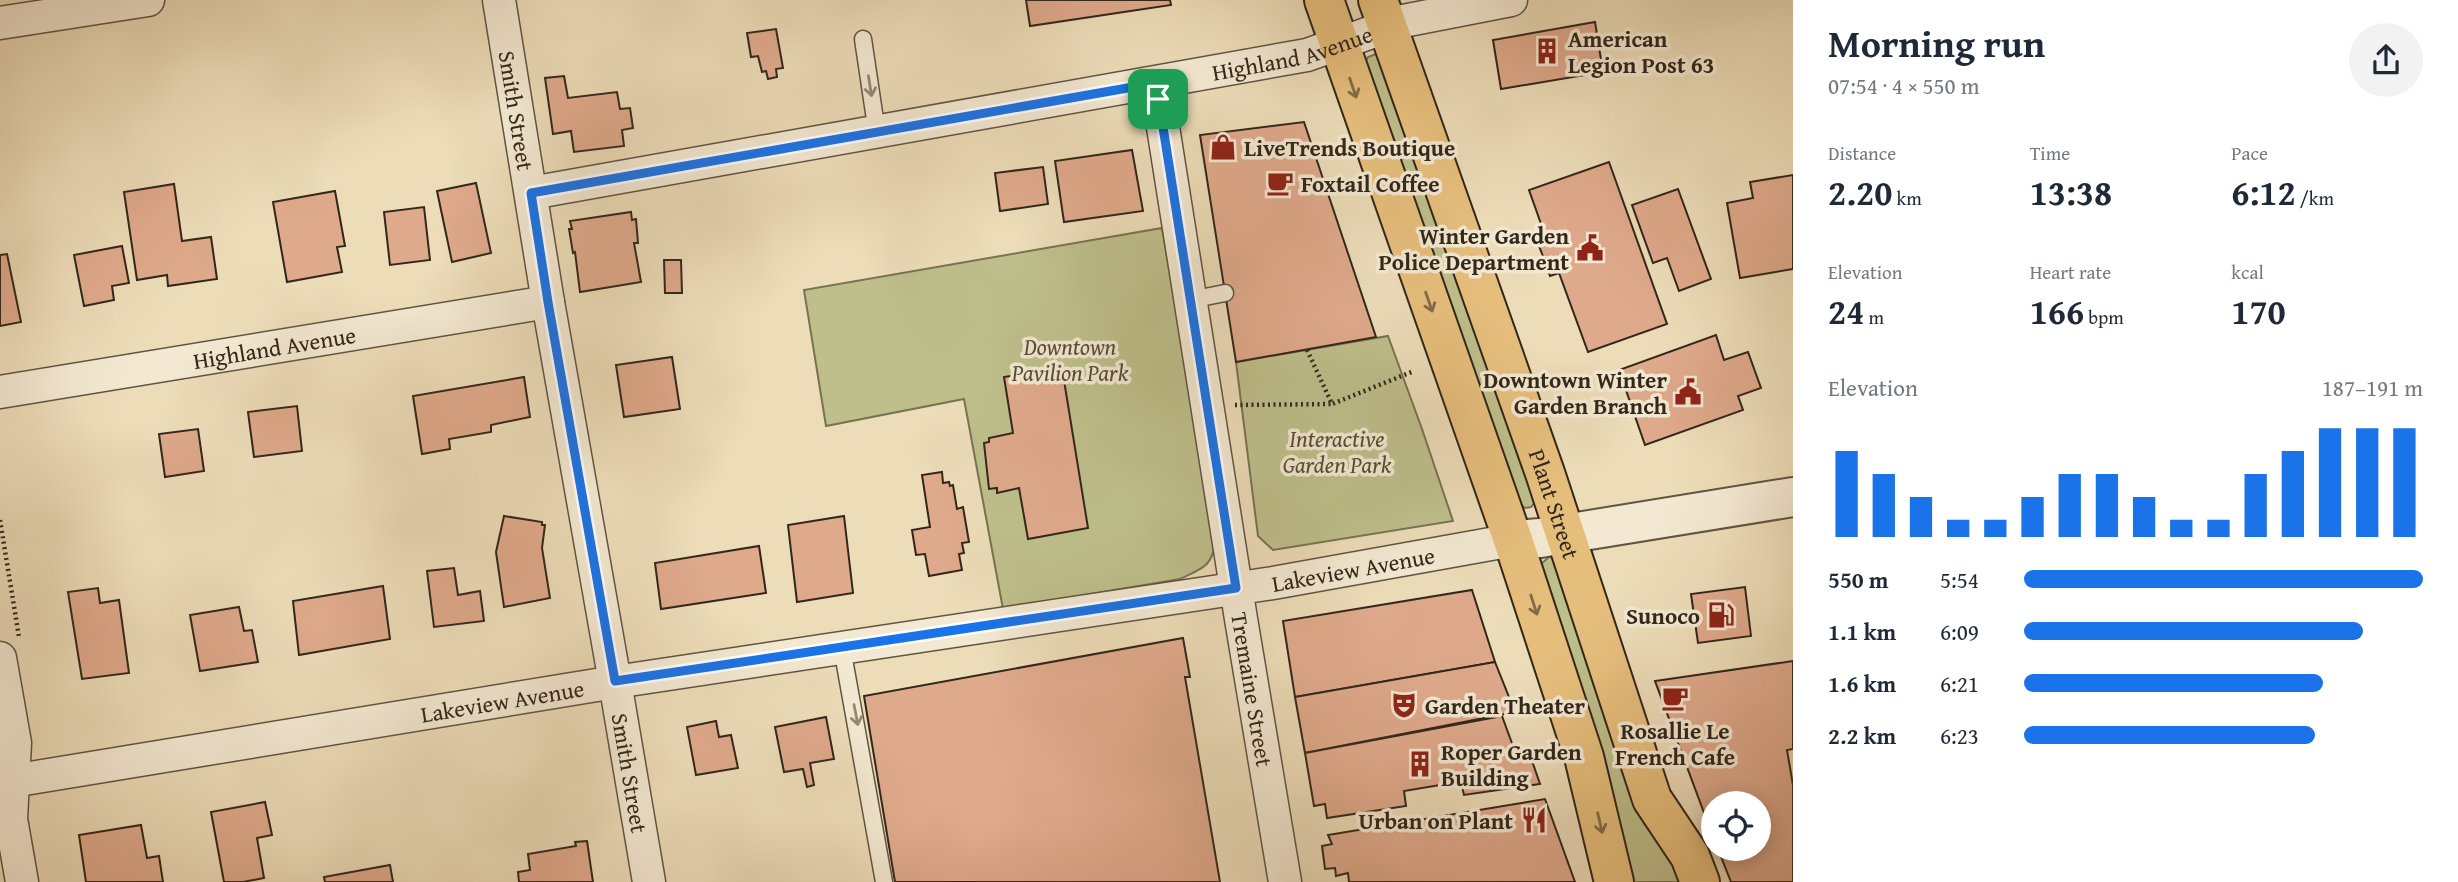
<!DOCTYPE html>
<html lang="en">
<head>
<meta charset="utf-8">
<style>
	:root { --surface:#fff; --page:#f2f2f3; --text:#1f2937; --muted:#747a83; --accent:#1a73e8 }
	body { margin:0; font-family:"Gentium Book Plus",serif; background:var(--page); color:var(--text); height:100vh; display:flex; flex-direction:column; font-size:26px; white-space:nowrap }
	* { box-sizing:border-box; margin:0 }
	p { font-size:23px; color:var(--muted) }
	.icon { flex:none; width:38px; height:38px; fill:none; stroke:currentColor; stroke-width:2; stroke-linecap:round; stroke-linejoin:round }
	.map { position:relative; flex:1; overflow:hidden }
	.drawer { display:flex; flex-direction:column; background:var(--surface); width:665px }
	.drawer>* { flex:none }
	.tools { position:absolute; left:1701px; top:791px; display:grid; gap:14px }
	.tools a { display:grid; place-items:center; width:70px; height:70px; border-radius:50%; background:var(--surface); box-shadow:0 4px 18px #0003; font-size:35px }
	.pin { position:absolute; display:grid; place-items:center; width:60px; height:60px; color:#fff; margin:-30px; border-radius:14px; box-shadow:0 4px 10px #0006 }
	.round { display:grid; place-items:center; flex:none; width:74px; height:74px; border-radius:37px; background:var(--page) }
	.headline { display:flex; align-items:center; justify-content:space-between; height:119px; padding:0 35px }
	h1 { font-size:38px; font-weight:800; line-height:52px }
	.figures { display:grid; grid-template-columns:repeat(3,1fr); gap:10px; height:119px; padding:7px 35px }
	.figures div { display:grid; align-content:center }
	.figures b { font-size:35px; font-weight:800 }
	.figures small { font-size:19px; font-weight:400 }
	.figures p { font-size:19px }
	.chart { height:196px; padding:14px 35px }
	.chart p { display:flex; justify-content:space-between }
	.chart svg { width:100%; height:126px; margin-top:7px; stroke:var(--accent); stroke-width:6 }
	ul { padding:0 35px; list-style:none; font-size:23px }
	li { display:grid; grid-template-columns:112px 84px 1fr; align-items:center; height:52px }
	li i { height:18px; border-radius:9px; background:var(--accent) }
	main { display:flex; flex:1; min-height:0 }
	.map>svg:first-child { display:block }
	.green { fill:#bebf8b; stroke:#787353; stroke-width:2 }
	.building { fill:#dfa98b; stroke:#32271b; stroke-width:2 }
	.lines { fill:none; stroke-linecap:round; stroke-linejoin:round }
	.service-casing { stroke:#605442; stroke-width:19 }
	.minor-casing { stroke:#605442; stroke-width:35 }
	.tertiary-casing { stroke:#605442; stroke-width:42 }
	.primary-casing { stroke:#32271b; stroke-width:42 }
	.path { stroke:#32271b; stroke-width:4.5; stroke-dasharray:2 3.5; stroke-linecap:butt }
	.service { stroke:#f3e8d1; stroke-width:16 }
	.minor { stroke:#f3e8d1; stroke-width:32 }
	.tertiary { stroke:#f3e8d1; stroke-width:38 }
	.primary { stroke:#e6be7c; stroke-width:38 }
	.oneway { stroke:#928876 }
	.oneway2 { stroke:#836b47 }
	.route-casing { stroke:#fff; stroke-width:14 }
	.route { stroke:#1a73e8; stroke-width:9 }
	.labels { text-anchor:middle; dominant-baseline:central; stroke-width:7; stroke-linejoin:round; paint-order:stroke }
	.poi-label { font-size:23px; font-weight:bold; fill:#32271b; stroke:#f3e8d1; text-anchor:start }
	.street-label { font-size:23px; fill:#32271b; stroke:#f3e8d1 }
	.park-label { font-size:23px; font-style:italic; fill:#554d37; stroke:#f3e8d1 }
</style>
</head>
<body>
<main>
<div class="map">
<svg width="1793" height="882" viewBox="0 0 1793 882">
	<rect width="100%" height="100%" fill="#ecdcb8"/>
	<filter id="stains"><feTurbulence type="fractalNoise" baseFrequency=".00286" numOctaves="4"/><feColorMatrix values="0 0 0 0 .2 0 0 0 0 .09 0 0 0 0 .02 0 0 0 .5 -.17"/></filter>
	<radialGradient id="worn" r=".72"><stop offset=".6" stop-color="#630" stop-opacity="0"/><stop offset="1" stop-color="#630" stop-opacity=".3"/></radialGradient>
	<!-- green -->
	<g class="green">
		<polygon points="1376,54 1382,55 1535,502 1531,507 1525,508 1520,504 1365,62 1368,57"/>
		<path d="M1162,228L1216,540C1212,567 1203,568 1180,579L1003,609L964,399L826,426L804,290Z"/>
		<polygon points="1388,336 1422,429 1453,521 1273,550 1258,536 1236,362"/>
		<polygon points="1555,556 1692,882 1626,882 1541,564 1549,557"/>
	</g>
	<!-- building -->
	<g class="building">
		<polygon points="1026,0 1170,0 1171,5 1030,26"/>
		<polygon points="1595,22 1603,72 1501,89 1493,40"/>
		<polygon points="776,29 783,68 776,69 777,77 768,79 766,71 762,72 758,56 751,57 747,33"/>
		<polygon points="564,76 568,98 617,92 620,109 630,108 633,128 622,130 624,146 574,152 571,131 553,134 545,78"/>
		<polygon points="1304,122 1376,337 1236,362 1200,135"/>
		<polygon points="1132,150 1143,211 1064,222 1055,161"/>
		<polygon points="1609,162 1667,324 1588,352 1559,273 1550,276 1544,259 1536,238 1545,235 1529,190"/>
		<polygon points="1043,167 1048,204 1000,211 995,173"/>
		<polygon points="1793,175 1793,269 1740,278 1727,203 1753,198 1750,182"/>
		<polygon points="476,183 491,253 452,262 437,191"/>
		<polygon points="174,184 182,241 211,237 217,279 168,286 167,275 137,280 124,192"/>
		<polygon points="1678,189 1711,279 1679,291 1667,258 1653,263 1632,205"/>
		<polygon points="335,191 345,246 337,247 342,272 287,282 273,202"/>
		<polygon points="424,207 430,260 390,265 384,212"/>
		<polygon points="631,212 632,220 636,219 638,243 634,243 641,282 580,292 575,252 573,253 569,229 572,229 570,221"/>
		<polygon points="122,246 129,283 112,286 114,300 84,306 74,255"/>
		<polygon points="7,254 21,322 0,326 0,255"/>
		<polygon points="664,260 681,260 682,293 665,293"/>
		<polygon points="1716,335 1724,360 1748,352 1761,388 1738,396 1743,410 1645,445 1619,370"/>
		<polygon points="672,357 680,409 624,417 616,365"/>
		<polygon points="1062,368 1088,528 1028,539 1019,488 997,493 997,488 989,489 984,443 989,442 989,438 1013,433 1004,377"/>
		<polygon points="524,377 530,417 491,425 491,432 449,439 450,449 422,454 413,396"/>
		<polygon points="297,406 302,451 254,457 248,412"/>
		<polygon points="198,429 204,471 165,477 159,434"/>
		<polygon points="942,472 943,483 949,482 950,486 953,485 957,509 963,507 969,542 962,543 964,553 959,554 962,570 929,576 925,554 916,555 912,530 930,527 922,475"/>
		<polygon points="504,516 542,522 542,525 545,525 542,548 550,598 504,607 496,552"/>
		<polygon points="844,516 853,593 797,602 788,525"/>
		<polygon points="759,546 766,593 661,609 655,563"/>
		<polygon points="454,568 458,595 480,591 484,621 434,627 427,571"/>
		<polygon points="383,586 390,639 299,655 293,601"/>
		<polygon points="1745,587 1751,636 1698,643 1691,594"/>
		<polygon points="98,588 100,603 119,600 129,673 82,679 68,592"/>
		<polygon points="1472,590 1495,662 1295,697 1283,621"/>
		<polygon points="239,607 244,631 252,630 258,662 200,671 190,615"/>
		<polygon points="1183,638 1190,677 1185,677 1220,882 895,882 864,696"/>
		<polygon points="1793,661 1793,749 1787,750 1793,785 1793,882 1731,882 1718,849 1759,849 1759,803 1713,803 1713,837 1655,681"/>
		<polygon points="1495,662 1515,712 1305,753 1295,697"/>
		<polygon points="1502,716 1517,757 1530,755 1540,784 1464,795 1461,782 1446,784 1404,791 1406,806 1327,818 1325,804 1314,806 1305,753"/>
		<polygon points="826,717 834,759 810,763 814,785 807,787 803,769 784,772 775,727"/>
		<polygon points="716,721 719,737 731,735 738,768 696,775 687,727"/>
		<polygon points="1545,799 1575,882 1349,882 1348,873 1336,876 1335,868 1325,869 1322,846 1332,844 1328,835"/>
		<polygon points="265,802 272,835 257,838 264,878 243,882 224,882 211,812"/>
		<polygon points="141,825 147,858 159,856 163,882 86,882 79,835"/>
		<polygon points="587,841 593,882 519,882 518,872 530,870 528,854 576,846 575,842"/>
		<polygon points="390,865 393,882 325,882 324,877"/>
	</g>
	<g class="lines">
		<!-- service casing -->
		<g class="service-casing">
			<g id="service">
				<polyline points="863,39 877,133"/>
				<polyline points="1190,300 1225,293"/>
				<polyline points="842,648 884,882"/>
			</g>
		</g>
		<!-- minor casing -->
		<g class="minor-casing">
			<g id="minor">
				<path id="s1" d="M499,0L548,302L615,682L649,882"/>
				<polyline points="0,23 148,0"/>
				<path id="s2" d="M1156,83L1241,619L1285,882"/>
				<path id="s3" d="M531,193L1307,55L1403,21L1511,0"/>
				<path id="s4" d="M0,392L548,302"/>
				<polyline points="0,658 15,743 11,819 22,882"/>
				<path id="s5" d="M0,783L615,682L1273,583L1513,540"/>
			</g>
		</g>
		<!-- tertiary casing -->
		<g class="tertiary-casing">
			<polyline id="tertiary" points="1513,540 1540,538 1793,497"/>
		</g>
		<!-- primary casing -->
		<g class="primary-casing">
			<g id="primary">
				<polyline points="1324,0 1513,540 1584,757 1614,882"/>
				<path id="s6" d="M1378,0L1545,473L1652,799L1690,856L1700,882"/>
			</g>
		</g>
		<!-- path -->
		<g class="path">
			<polyline points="1307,350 1332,404 1414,371"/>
			<polyline points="1235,405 1332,404"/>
			<polyline points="0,520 19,637"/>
		</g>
		<!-- service -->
		<use href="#service" class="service"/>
		<!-- minor -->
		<use href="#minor" class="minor"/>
		<!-- tertiary -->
		<use href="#tertiary" class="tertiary"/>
		<!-- primary -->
		<use href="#primary" class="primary"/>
	</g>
	<!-- one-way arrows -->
	<defs><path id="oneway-shaft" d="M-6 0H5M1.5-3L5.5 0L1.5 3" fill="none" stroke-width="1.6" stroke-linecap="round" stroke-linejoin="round" transform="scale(1.75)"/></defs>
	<g class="oneway">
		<use href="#oneway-shaft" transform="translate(870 86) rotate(81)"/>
		<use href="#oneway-shaft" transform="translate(856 715) rotate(79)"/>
	</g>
	<g class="oneway2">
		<use href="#oneway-shaft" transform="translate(1353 88) rotate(71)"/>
		<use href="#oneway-shaft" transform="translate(1429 302) rotate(71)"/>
		<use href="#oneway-shaft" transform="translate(1534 605) rotate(72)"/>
		<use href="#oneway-shaft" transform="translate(1600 823) rotate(77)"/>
	</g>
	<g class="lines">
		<!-- route casing -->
		<g class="route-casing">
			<polygon id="route" points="1156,83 1236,588 615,681 548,302 531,193"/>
		</g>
		<!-- route -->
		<use href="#route" class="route"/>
	</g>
	<!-- icons -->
	<defs>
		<g id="building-bare" transform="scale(2.1)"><path d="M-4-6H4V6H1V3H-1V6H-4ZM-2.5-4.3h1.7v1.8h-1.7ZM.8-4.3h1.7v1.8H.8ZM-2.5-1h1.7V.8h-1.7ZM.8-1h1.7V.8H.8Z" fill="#8f2418" stroke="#f3e8d1" stroke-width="2.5" paint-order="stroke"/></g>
		<g id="shop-bare" transform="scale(2.1)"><path d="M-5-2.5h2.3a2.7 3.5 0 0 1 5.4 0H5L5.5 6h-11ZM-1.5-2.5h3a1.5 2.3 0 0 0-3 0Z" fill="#8f2418" stroke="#f3e8d1" stroke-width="2.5" paint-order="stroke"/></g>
		<g id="cafe-bare" transform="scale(2.1)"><path d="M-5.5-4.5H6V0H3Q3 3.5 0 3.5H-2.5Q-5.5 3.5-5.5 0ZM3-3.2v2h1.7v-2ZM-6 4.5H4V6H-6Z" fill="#8f2418" stroke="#f3e8d1" stroke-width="2.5" paint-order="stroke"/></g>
		<g id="civic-bare" transform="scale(2.1)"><path d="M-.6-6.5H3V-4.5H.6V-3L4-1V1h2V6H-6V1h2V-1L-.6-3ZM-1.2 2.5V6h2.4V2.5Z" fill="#8f2418" stroke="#f3e8d1" stroke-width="2.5" paint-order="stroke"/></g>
		<g id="fuel-bare" transform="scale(2.1)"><path d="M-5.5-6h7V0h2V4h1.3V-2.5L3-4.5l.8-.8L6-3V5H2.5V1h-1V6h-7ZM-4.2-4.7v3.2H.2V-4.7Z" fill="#8f2418" stroke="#f3e8d1" stroke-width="2.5" paint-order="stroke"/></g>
		<g id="theatre-bare" transform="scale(2.1)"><path d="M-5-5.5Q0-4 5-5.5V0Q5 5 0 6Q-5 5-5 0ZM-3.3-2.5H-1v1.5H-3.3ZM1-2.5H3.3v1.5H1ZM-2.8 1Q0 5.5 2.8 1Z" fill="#8f2418" stroke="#f3e8d1" stroke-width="2.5" paint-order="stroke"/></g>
		<g id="restaurant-bare" transform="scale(2.1)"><path d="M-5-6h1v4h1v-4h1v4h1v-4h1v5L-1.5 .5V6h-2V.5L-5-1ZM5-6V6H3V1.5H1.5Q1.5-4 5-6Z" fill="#8f2418" stroke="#f3e8d1" stroke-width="2.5" paint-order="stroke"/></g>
	</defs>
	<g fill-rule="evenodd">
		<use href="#building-bare" x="1547" y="51"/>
		<use href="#shop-bare" x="1223" y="147"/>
		<use href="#cafe-bare" x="1280" y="183"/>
		<use href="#civic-bare" x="1590" y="248"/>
		<use href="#civic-bare" x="1688" y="392"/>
		<use href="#fuel-bare" x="1721" y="615"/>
		<use href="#cafe-bare" x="1675" y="698"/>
		<use href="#theatre-bare" x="1404" y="705"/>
		<use href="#building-bare" x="1420" y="764"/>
		<use href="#restaurant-bare" x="1534" y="820"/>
	</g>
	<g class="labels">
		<!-- poi labels -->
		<g class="poi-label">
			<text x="1568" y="38">American<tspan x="1568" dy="26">Legion Post 63</tspan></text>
			<text x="1244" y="147">LiveTrends Boutique</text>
			<text x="1301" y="183">Foxtail Coffee</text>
			<text x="1569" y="235" text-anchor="end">Winter Garden<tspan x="1569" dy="26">Police Department</tspan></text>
			<text x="1667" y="379" text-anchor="end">Downtown Winter<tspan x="1667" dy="26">Garden Branch</tspan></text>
			<text x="1700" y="615" text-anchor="end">Sunoco</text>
			<text x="1425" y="705">Garden Theater</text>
			<text x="1675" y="730" text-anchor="middle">Rosallie Le<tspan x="1675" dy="26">French Cafe</tspan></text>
			<text x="1441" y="751">Roper Garden<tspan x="1441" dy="26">Building</tspan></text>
			<text x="1513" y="820" text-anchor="end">Urban on Plant</text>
		</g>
		<!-- street labels -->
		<g class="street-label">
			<text stroke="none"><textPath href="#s3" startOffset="774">Highland Avenue</textPath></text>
			<text stroke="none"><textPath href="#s1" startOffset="112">Smith Street</textPath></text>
			<text stroke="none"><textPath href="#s4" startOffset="278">Highland Avenue</textPath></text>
			<text stroke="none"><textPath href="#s6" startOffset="534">Plant Street</textPath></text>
			<text stroke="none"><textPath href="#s5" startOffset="1370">Lakeview Avenue</textPath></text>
			<text stroke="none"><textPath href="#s2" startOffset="614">Tremaine Street</textPath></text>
			<text stroke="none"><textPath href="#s5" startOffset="509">Lakeview Avenue</textPath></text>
			<text stroke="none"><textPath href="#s1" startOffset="784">Smith Street</textPath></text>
		</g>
		<!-- park labels -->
		<g class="park-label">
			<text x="1070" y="346">Downtown<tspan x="1070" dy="26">Pavilion Park</tspan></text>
			<text x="1337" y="438">Interactive<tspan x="1337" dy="26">Garden Park</tspan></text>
		</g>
	</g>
	<rect width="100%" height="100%" filter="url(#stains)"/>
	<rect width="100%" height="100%" fill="url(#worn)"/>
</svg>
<div class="tools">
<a><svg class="icon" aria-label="locate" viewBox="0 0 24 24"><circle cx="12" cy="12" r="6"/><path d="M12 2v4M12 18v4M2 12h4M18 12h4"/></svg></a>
</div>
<div class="pin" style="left:1158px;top:99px;background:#1e9e55"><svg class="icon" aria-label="arrive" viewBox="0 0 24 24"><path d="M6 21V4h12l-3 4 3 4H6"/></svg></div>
</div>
<section class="drawer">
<div class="headline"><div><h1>Morning run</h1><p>07:54 · 4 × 550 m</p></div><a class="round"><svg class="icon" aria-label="share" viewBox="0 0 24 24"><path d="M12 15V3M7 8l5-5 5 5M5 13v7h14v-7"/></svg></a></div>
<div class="figures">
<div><p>Distance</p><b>2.20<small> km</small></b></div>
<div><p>Time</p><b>13:38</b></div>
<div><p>Pace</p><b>6:12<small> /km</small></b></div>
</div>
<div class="figures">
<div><p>Elevation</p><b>24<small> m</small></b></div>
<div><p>Heart rate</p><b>166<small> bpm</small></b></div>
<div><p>kcal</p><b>170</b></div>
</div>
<div class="chart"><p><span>Elevation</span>187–191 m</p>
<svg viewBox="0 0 160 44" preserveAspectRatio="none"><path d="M5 44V14M15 44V22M25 44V30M35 44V38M45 44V38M55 44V30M65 44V22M75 44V22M85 44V30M95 44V38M105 44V38M115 44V22M125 44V14M135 44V6M145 44V6M155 44V6"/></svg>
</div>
<ul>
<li><b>550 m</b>5:54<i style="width:100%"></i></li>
<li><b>1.1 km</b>6:09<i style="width:85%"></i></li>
<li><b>1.6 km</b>6:21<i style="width:75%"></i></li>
<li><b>2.2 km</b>6:23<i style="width:73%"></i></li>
</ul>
</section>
</main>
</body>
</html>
